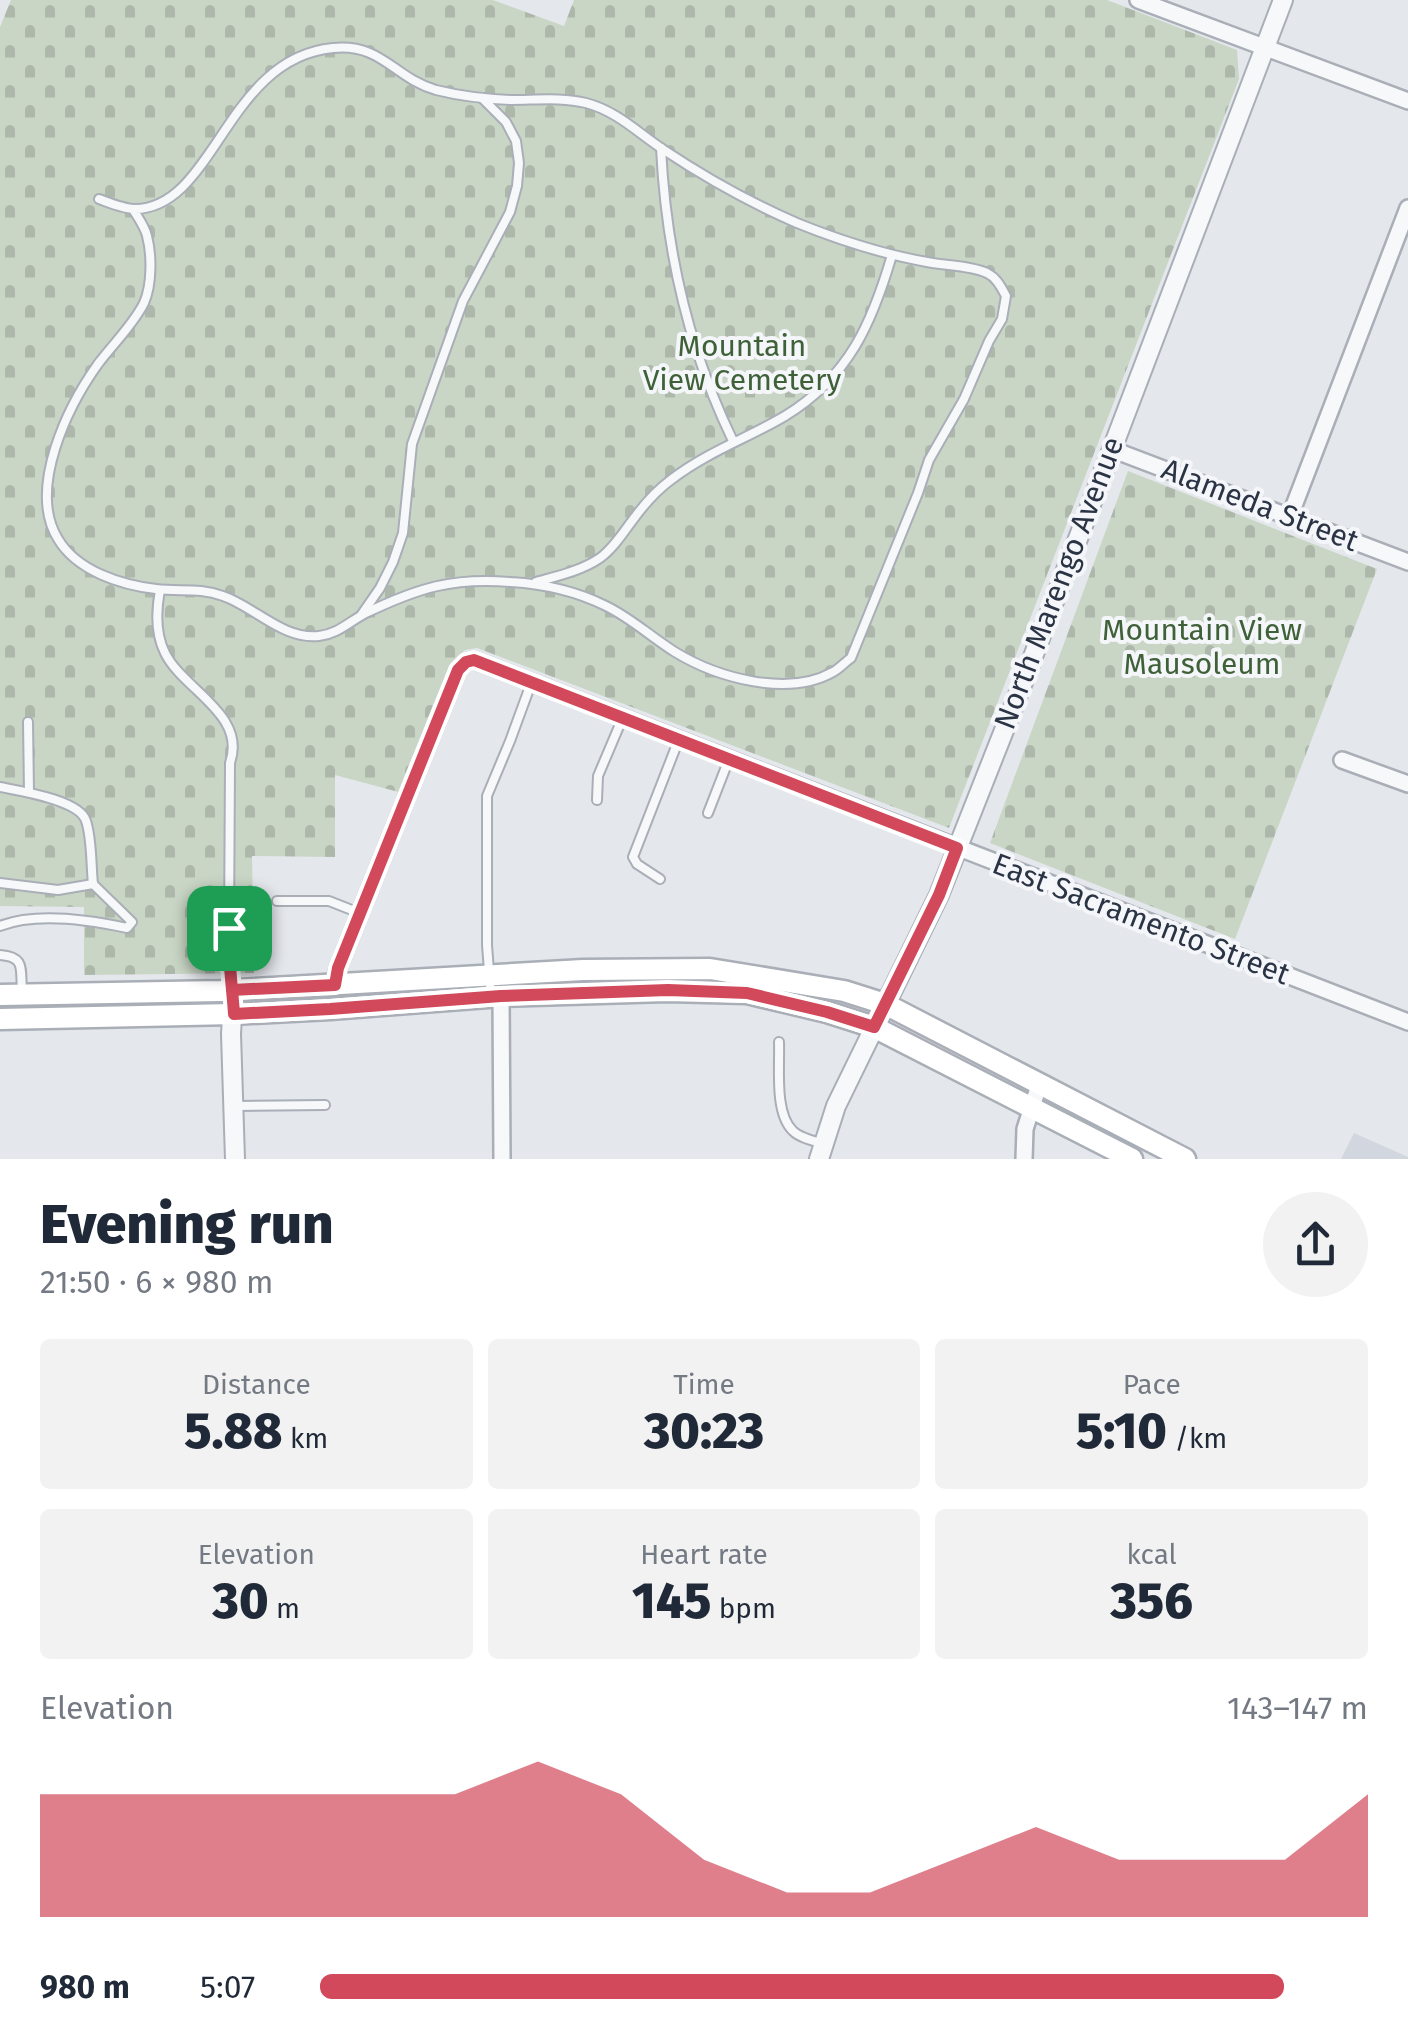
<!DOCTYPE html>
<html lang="en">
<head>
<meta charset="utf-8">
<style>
	:root { --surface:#fff; --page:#f2f2f3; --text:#1f2937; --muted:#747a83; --accent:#d1495b }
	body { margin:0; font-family:"Fira Sans",sans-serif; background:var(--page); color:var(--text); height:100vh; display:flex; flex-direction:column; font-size:38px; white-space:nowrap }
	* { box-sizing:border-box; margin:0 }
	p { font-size:32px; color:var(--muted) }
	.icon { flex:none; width:55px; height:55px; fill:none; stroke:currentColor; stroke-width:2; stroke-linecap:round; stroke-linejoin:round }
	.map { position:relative; height:1159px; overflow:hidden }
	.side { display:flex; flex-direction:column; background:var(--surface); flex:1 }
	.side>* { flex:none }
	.pin { position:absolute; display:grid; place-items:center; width:85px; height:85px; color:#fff; margin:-42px; border-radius:20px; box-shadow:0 5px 15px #0006 }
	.round { display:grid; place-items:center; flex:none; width:105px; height:105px; border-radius:52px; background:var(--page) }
	.overview { display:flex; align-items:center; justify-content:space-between; height:170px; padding:0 40px }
	h1 { font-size:55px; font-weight:800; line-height:75px }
	.stats { display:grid; grid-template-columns:repeat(3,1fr); gap:15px; height:170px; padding:10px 40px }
	.stats div { display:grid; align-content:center; border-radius:10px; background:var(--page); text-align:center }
	.stats b { font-size:50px; font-weight:800 }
	.stats small { font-size:28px; font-weight:400 }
	.stats p { font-size:28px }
	.chart { height:280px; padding:20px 40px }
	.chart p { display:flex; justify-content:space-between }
	.chart svg { width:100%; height:180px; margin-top:10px; fill:var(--accent); opacity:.7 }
	ul { padding:0 40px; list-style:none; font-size:32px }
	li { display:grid; grid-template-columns:160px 120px 1fr; align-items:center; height:75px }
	li i { height:25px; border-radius:12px; background:var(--accent) }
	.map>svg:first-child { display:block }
	.built { fill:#d2d6de }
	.cemetery { fill:url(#cemetery-stones) }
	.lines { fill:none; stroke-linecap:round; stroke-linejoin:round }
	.service-casing { stroke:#a9aeb7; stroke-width:12 }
	.minor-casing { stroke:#a9aeb7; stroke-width:20 }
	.tertiary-casing { stroke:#a9aeb7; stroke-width:22 }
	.secondary-casing { stroke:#a9aeb7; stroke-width:25 }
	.service { stroke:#f7f8fa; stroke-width:8 }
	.minor { stroke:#f7f8fa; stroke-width:15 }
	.tertiary { stroke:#f7f8fa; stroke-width:18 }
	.secondary { stroke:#fff; stroke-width:20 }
	.route-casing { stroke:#fff; stroke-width:20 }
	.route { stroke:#d1495b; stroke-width:12 }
	.labels { text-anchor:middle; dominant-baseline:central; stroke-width:8; stroke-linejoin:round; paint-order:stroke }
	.park-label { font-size:30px; fill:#3f6138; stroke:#f4f6f9 }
	.street-label { font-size:30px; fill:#2b3445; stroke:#f4f6f9 }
</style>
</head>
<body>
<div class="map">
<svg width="1408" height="1159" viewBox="0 0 1408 1159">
	<defs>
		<pattern id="cemetery-stones" width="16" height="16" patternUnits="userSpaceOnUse" patternTransform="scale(2.5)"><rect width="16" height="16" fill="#c9d6c5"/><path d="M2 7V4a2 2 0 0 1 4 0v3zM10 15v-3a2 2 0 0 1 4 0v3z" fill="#adb8ab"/></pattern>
	</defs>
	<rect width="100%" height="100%" fill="#e4e7ec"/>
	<!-- built -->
	<polygon class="built" points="1354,1133 1408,1157 1408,1159 1341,1159"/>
	<!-- cemetery -->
	<g class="cemetery">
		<polygon points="11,0 493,0 564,26 574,0 1107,0 1237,50 1239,79 949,828 477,648 465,650 457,657 406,794 335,775 335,857 252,856 254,973 84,975 84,907 0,906 0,27"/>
		<polygon points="1128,471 1377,569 1235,939 990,843"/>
	</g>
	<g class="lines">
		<!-- service casing -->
		<g class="service-casing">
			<g id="service">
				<path d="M661,148C666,251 688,348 733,441"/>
				<path d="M99,199C110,203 124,209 135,209C215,208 226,58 333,48C382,43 394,78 436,90C460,96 486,99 511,100C536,100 562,97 586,103C617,111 638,133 664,150C706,178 751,203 797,223C839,240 882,254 927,262C947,266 969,265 987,273C997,278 1001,287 1006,296L1002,319L989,341L964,399L929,460L918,493L851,658C845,662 839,669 833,672C787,698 716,677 675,652C651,637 631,618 606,606C576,591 544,584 511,582C453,577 418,588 366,613C350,621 338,634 319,636C283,640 255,607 223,596C199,587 180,592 156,589C121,585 77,571 58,539C27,489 68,406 98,364C113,344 133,325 144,303C152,285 152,255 147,236C145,227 138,218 133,209"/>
				<path d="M536,582C557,576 581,571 600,558C614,548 624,531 635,517C646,502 657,490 672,479C707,452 748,438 785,416C849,377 872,323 892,255"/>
				<path d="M160,590C156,611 155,633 165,653C183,690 247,714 230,763L229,929L222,936L223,962L231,966"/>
				<polyline points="362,614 380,588 393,562 403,533 412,444 463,301 510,212 517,186 519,163 516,141 506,122 482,98"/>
				<polyline points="28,722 29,792"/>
				<path d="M0,787C20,791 80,800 86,821C92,838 91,866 93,884L132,922L127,928C90,920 36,912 0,926"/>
				<polyline points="597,800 598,776 623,717"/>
				<polyline points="708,813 729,759"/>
				<polyline points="660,879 637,864 633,857 679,739"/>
				<polyline points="0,883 58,890 93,884"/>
				<polyline points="277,901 329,901 362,914"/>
				<polyline points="229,929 237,936 237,962 231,966 232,987"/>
				<path d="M0,955C26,957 20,969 22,990"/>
				<polyline points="491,997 487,945 487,796 510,741 532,681"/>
				<path d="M779,1042C780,1067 774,1113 793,1131C800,1138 814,1141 824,1144"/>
				<polyline points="235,1106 325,1105"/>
			</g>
		</g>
		<!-- minor casing -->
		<g class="minor-casing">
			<g id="minor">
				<polyline points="1138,0 1408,101"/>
				<polyline points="1111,449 1408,562"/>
				<polyline points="1290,516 1408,208"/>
				<polyline points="1342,760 1408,784"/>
				<polyline points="335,985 338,968 458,670 466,662 474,660 1408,1022"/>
				<polyline points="501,996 502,1159"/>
				<polyline points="1024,1159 1025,1129 1040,1082"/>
			</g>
		</g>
		<!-- tertiary casing -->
		<g class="tertiary-casing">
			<g id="tertiary">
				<polyline points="233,1000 231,1034 235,1159"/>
				<polyline points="819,1159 836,1106 939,895 1031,662 1283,0"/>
			</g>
		</g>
		<!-- secondary casing -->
		<g class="secondary-casing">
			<g id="secondary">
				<polyline points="0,995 221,991 583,970 710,969 844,991 885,1004 1185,1159"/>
				<polyline points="0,1019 234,1014 330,1009 501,996 667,991 747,993 827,1012 874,1027 1132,1159"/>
			</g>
		</g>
		<!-- service -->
		<use href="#service" class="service"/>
		<!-- minor -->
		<use href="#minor" class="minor"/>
		<!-- tertiary -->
		<use href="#tertiary" class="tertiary"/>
		<!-- secondary -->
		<use href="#secondary" class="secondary"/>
	</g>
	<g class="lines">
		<!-- route casing -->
		<g class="route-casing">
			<path id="route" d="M229,928L237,936V962L230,966L232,990L335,985L338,968L458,670L466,662L474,660L957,848L939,895L874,1027L827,1012L747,993L668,990L501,996L330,1009L234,1014C233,998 231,982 230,966L223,962L222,936L229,928"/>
		</g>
		<!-- route -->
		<use href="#route" class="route"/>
	</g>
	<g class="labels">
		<!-- park labels -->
		<g class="park-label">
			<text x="742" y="346">Mountain<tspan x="742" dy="34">View Cemetery</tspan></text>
			<text x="1202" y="630">Mountain View<tspan x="1202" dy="34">Mausoleum</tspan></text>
		</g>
		<!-- street labels -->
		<g class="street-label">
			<text transform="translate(1260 505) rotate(21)">Alameda Street</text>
			<text transform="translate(1059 583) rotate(-69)">North Marengo Avenue</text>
			<text transform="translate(1141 919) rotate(21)">East Sacramento Street</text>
		</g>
	</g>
</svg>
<div class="pin" style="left:229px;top:928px;background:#1e9e55"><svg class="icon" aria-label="arrive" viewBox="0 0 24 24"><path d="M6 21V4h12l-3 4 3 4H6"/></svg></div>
</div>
<section class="side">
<div class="overview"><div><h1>Evening run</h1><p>21:50 · 6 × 980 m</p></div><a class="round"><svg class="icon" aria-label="share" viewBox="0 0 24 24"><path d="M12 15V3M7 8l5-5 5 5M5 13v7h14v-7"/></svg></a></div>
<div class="stats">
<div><p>Distance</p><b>5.88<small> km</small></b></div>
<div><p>Time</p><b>30:23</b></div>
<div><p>Pace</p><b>5:10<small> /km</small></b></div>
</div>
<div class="stats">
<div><p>Elevation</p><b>30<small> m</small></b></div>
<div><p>Heart rate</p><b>145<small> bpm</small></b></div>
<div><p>kcal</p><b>356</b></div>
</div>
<div class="chart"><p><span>Elevation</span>143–147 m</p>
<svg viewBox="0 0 160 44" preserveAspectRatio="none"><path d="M0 44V14L10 14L20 14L30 14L40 14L50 14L60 6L70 14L80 30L90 38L100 38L110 30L120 22L130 30L140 30L150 30L160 14V44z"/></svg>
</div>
<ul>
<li><b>980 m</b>5:07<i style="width:92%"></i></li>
</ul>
</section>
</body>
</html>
